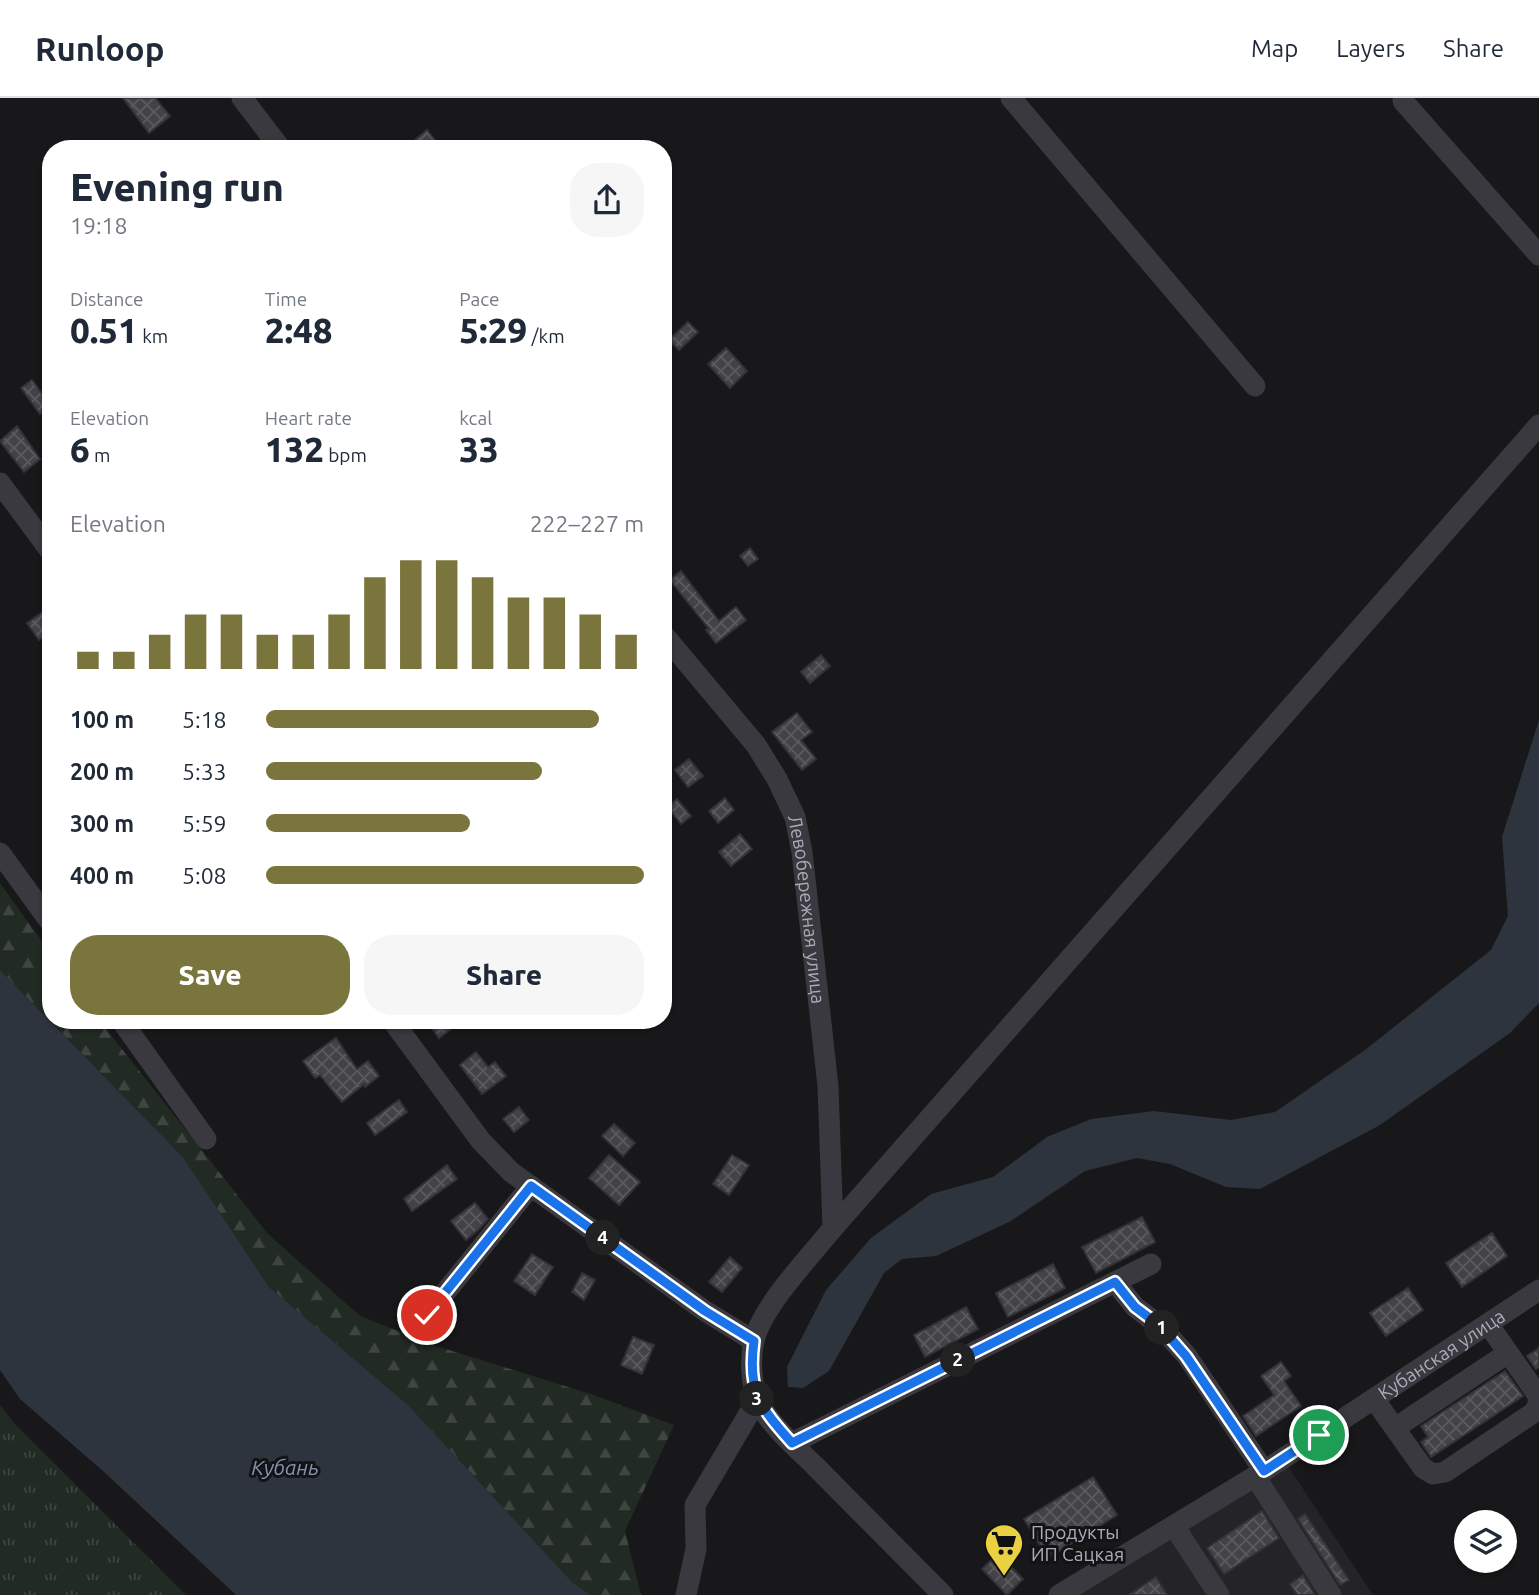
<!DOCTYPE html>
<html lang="en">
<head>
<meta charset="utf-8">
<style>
	:root { --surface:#fff; --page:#f6f6f7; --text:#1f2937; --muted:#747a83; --line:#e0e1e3; --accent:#7a753c }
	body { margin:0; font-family:Ubuntu,sans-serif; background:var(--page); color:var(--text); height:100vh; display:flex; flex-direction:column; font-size:26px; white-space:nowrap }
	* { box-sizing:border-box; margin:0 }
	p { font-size:23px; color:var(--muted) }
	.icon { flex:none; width:38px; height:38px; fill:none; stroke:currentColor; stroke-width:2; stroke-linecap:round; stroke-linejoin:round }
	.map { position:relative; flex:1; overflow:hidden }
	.side { position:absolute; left:42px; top:42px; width:630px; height:889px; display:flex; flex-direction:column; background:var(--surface); border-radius:28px; box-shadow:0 2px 5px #0004 }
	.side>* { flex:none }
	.fabs { position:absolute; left:1454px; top:1412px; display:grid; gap:14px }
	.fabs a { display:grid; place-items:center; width:63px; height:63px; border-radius:50%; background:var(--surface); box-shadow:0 2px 5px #0004; font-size:35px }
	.pin { position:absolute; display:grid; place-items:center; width:60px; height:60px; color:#fff; margin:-30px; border:4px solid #fff; border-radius:50%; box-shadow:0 2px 7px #0007 }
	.km { position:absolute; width:35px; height:35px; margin:-18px; border-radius:50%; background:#222; color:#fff; font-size:19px; line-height:35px; text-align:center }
	.round { display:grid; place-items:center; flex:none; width:74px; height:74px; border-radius:28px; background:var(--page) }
	.overview { display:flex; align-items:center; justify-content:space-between; height:119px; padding:0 28px }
	h1 { font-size:38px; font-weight:800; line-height:52px }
	.stats { display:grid; grid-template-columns:repeat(3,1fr); gap:10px; height:119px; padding:7px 28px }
	.stats div { display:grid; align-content:center }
	.stats b { font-size:35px; font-weight:800 }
	.stats small { font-size:19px; font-weight:400 }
	.stats p { font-size:19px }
	.chart { height:196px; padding:14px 28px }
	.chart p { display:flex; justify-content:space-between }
	.chart svg { width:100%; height:126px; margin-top:7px; stroke:var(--accent); stroke-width:6 }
	.primary-button { display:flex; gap:14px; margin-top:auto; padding:14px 28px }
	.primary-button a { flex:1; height:80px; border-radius:28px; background:var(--accent); color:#fff; font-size:28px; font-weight:800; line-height:80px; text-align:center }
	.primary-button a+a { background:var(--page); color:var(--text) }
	ul { padding:0 28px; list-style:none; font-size:23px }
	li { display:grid; grid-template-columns:112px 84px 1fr; align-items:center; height:52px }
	li i { height:18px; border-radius:9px; background:var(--accent) }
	header { display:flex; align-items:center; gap:42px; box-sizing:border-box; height:98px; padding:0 35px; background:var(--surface); border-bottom:2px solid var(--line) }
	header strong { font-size:33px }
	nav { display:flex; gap:38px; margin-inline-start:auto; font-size:24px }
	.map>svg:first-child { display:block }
	.built { fill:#242427 }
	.grass { fill:url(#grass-tufts) }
	.forest { fill:url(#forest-firs) }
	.water { fill:#2e343d }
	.building { fill:url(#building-cross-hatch); stroke:#333236; stroke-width:2 }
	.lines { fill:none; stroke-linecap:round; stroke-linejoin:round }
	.minor { stroke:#39393f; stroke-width:21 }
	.route-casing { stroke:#fff; stroke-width:14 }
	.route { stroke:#1a73e8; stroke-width:9 }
	.labels { text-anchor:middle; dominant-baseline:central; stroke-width:6; stroke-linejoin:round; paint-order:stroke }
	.street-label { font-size:19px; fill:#abacb9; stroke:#131315 }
	.poi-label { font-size:19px; fill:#abacb9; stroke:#131315; text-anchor:start }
	.water-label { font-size:21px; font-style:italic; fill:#8493b2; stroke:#131315 }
</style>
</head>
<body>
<header>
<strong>Runloop</strong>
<nav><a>Map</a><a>Layers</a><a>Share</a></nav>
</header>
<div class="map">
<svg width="1539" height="1497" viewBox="0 0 1539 1497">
	<defs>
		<pattern id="grass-tufts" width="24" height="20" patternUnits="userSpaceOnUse" patternTransform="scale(1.75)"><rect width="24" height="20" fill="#222a24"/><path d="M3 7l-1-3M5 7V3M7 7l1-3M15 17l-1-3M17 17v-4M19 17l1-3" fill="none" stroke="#3f4642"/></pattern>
		<pattern id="forest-firs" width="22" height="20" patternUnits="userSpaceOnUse" patternTransform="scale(1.75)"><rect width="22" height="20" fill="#222a24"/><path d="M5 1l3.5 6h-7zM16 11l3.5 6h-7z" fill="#3f4642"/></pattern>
		<pattern id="building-cross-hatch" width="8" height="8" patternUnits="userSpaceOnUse" patternTransform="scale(1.75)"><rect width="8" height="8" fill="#424247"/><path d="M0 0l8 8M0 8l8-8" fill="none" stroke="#5b5b5f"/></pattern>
	</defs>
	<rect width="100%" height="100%" fill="#18181a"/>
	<!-- built -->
	<polygon class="built" points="1288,1368 1373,1497 1077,1497"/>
	<!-- grass -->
	<polygon class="grass" points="0,1307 14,1325 186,1497 0,1497"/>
	<!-- forest -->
	<polygon class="forest" points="0,785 51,856 51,922 99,922 268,1136 360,1218 436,1248 594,1297 674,1327 625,1433 641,1497 591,1497 573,1485 408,1307 269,1189 183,1059 0,872"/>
	<!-- water -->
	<g class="water">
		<polygon points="1539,622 1539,905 1510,935 1380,1027 1260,1091 1226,1089 1170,1066 1137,1060 1085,1073 1011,1123 936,1158 902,1161 884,1175 829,1273 803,1290 788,1289 787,1269 826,1192 871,1140 931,1096 993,1079 1047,1039 1091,1021 1154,1013 1231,1022 1275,1014 1365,952 1491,852 1508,818 1502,739"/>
		<polygon points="0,872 183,1059 269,1189 408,1307 573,1485 591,1497 236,1497 103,1373 20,1301 0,1272"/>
	</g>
	<!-- building -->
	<g class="building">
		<polygon points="123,0 155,0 170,18 149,35"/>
		<polygon points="427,32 442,51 421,51 415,42"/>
		<polygon points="688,224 698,234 679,252 669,242"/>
		<polygon points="726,250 747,273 730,290 708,266"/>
		<polygon points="32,282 51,308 40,316 21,290"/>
		<polygon points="17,328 40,361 24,374 0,343"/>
		<polygon points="750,450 758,461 748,468 740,458"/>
		<polygon points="681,473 719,523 736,509 746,522 716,545 706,532 709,531 670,482"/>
		<polygon points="43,514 51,526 51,534 39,542 27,525"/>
		<polygon points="821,557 830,568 810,585 801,574"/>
		<polygon points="797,615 812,634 801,642 816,661 802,672 772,634"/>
		<polygon points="689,661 703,678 688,689 675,672"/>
		<polygon points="725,700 734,712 718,725 709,713"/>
		<polygon points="677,701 691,718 681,726 668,709"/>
		<polygon points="740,736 752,751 731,768 719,754"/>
		<polygon points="426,922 462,922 439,940"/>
		<polygon points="336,940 357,971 368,963 379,978 365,989 364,986 342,1004 320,977 315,980 303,963"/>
		<polygon points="476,954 488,969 495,964 506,978 482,996 460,967"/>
		<polygon points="399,1002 407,1014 375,1037 367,1025"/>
		<polygon points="519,1009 529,1022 514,1034 503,1021"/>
		<polygon points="614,1026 635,1045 623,1058 602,1038"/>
		<polygon points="609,1057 640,1084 619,1107 589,1080"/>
		<polygon points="732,1057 749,1067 729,1097 713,1086"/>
		<polygon points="447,1067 457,1081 412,1113 404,1101"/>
		<polygon points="475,1105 488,1121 479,1131 466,1142 451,1123"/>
		<polygon points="1142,1119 1155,1144 1096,1175 1082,1149"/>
		<polygon points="1492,1135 1507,1158 1462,1189 1446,1165"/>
		<polygon points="532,1156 553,1169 535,1197 514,1183"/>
		<polygon points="730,1159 742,1170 722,1194 709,1184"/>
		<polygon points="1053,1166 1065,1190 1008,1219 996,1195"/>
		<polygon points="582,1175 595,1182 584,1202 572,1194"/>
		<polygon points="1408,1190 1423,1212 1386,1238 1370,1215"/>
		<polygon points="966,1209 978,1231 925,1259 914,1237"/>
		<polygon points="633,1239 654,1247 642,1276 621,1267"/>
		<polygon points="1539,1250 1539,1269 1536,1271 1527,1258"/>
		<polygon points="1281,1264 1291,1278 1284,1283 1301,1308 1256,1338 1243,1318 1274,1297 1261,1278"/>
		<polygon points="1505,1273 1523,1298 1431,1359 1421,1344 1428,1339 1421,1328"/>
		<polygon points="1093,1379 1117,1417 1048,1460 1024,1421"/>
		<polygon points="1262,1413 1279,1440 1224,1476 1207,1450"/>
		<polygon points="1305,1416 1349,1482 1340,1487 1298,1421"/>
		<polygon points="998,1456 1023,1481 1007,1497 982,1471"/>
		<polygon points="1303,1477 1315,1497 1297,1497 1290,1486"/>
		<polygon points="1156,1479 1167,1497 1129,1497"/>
	</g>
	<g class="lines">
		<!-- minor -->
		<g class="minor">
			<polyline points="242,0 281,51"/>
			<polyline points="1011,0 1255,288"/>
			<polyline points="1403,3 1539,157"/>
			<polyline points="0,385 51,454"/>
			<path id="s1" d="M663,536L756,647L777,681L795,719L802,754L828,988L833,1130"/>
			<polyline points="0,755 51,825"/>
			<polyline points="121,922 206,1041"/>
			<polyline points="392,922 481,1043 511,1074 705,1213 754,1243"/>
			<polyline points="1115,1184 1135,1209 1159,1227 1187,1258 1264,1373"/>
			<polyline points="427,1217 531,1088"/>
			<polyline points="1488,1226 1537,1296 1539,1306"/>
			<polyline points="1374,1301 1423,1370 1433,1376 1445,1374 1533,1315 1539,1306"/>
			<polyline points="1395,1330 1508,1255"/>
			<polyline points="792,1345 1151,1166"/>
			<polyline points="1255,1378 1331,1497"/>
			<polyline points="1174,1428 1219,1497"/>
			<polyline points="686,1497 696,1451 695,1407 757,1302"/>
			<path d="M943,1497C900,1454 858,1411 816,1369C798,1351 766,1324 757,1300C751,1283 750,1260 754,1242C764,1206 809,1160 833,1130L1539,327"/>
			<path id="s2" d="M1059,1497L1264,1373L1539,1192"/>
		</g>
	</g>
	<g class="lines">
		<!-- route casing -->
		<g class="route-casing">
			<path id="route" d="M427,1217L531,1088L705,1213L754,1243C747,1293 760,1309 792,1345L1115,1184L1135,1209L1159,1227L1186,1258L1264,1373L1319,1337"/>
		</g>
		<!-- route -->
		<use href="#route" class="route"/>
	</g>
	<!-- icons -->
	<defs>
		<g id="supermarket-pin" transform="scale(2.0125)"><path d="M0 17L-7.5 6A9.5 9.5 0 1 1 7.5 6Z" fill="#e9d141" stroke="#131315"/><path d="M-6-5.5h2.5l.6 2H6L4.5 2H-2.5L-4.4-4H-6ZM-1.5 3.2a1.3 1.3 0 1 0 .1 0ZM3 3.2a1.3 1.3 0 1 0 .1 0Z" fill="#111"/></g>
	</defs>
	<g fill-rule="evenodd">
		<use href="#supermarket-pin" x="1004" y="1445"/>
	</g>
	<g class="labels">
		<!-- street labels -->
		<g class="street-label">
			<text stroke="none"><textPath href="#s1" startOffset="320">Левобережная улица</textPath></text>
			<text stroke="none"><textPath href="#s2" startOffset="452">Кубанская улица</textPath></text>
		</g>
		<!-- poi labels -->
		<g class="poi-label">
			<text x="1031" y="1434">Продукты<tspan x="1031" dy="22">ИП Сацкая</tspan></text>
		</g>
		<!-- water labels -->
		<g class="water-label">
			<text x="285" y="1369">Кубань</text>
		</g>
	</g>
</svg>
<div class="fabs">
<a><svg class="icon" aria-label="layers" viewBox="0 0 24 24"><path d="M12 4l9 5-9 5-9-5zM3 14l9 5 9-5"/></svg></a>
</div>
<div class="pin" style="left:1319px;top:1337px;background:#1e9e55"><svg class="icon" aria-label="arrive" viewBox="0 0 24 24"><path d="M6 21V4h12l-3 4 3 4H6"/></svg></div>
<div class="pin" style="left:427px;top:1217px;background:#d93025"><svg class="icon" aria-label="check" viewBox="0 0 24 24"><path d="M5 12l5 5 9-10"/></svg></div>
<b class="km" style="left:1162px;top:1230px">1</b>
<b class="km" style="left:958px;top:1262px">2</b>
<b class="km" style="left:757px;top:1301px">3</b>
<b class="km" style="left:603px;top:1140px">4</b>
<section class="side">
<div class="overview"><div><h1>Evening run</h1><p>19:18</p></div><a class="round"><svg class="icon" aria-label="share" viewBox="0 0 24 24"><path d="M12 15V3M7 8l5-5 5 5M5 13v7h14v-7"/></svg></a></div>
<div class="stats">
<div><p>Distance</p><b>0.51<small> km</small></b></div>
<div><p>Time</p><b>2:48</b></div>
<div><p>Pace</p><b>5:29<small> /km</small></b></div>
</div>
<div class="stats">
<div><p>Elevation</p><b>6<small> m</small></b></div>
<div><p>Heart rate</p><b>132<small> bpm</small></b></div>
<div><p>kcal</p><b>33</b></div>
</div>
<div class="chart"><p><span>Elevation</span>222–227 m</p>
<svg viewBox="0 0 160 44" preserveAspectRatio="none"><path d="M5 44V38M15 44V38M25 44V32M35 44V25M45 44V25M55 44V32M65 44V32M75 44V25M85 44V12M95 44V6M105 44V6M115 44V12M125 44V19M135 44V19M145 44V25M155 44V32"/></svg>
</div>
<ul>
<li><b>100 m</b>5:18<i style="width:88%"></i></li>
<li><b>200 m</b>5:33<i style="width:73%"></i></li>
<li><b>300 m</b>5:59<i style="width:54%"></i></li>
<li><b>400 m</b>5:08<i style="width:100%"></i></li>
</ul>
<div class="primary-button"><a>Save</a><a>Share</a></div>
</section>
</div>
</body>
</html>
